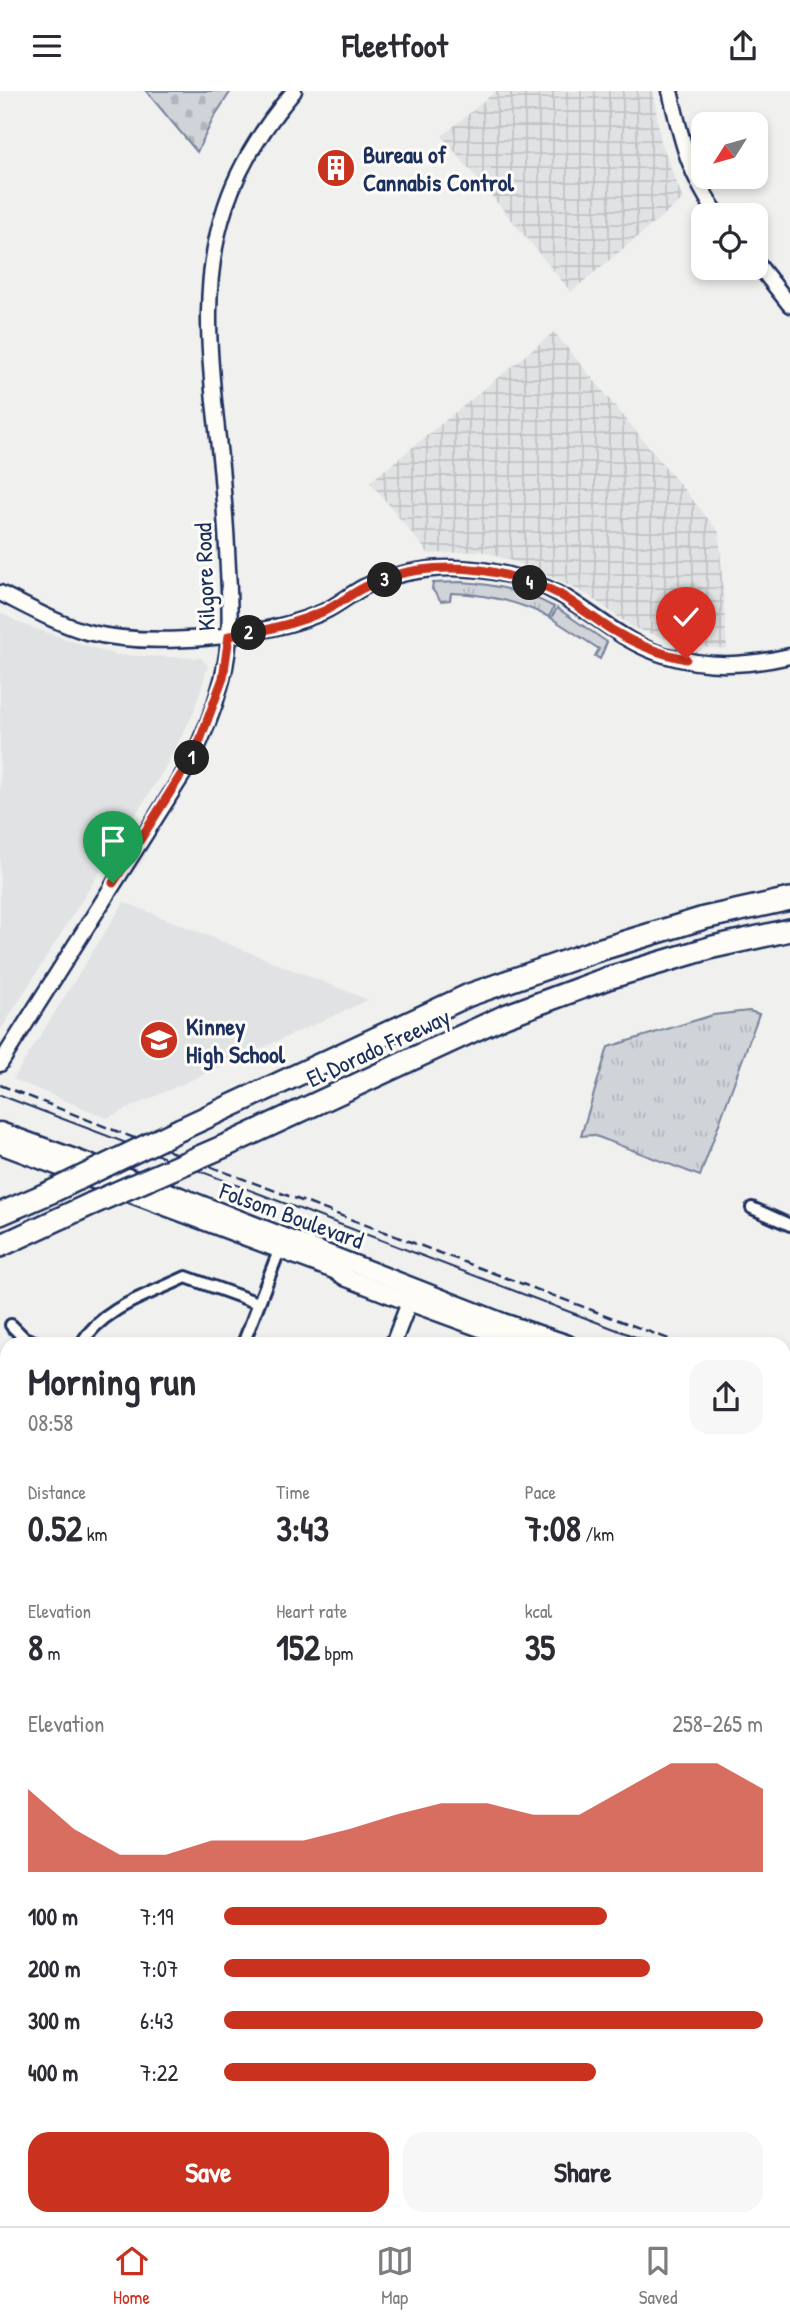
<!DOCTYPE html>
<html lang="en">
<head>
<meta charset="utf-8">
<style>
	:root { --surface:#fff; --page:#f7f7f7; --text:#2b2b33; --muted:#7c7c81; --line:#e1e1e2; --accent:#c8321e }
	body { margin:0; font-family:"Patrick Hand",sans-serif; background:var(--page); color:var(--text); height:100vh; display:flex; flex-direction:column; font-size:26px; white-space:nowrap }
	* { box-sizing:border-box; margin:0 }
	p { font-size:23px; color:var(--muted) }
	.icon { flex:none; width:38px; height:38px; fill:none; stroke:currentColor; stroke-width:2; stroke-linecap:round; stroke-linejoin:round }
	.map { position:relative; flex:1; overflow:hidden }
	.sheet { position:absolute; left:0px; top:1246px; width:791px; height:889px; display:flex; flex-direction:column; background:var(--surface); border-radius:21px 21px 0 0; box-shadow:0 4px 10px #0003 }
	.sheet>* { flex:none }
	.needle { width:46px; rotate:233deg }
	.fabs { position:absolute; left:691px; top:21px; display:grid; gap:14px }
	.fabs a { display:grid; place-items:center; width:77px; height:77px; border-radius:14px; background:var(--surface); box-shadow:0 4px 10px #0003; font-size:35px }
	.pin { position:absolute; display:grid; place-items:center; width:60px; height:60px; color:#fff; margin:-72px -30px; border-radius:50% 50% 50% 0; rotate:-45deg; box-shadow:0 0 7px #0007 }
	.pin .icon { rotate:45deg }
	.km { position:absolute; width:35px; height:35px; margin:-18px; border-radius:50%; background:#222; color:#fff; font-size:19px; line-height:35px; text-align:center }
	.round { display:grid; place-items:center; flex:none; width:74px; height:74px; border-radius:21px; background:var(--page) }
	.head { display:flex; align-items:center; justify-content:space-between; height:119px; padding:0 28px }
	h1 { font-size:38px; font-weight:700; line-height:52px }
	.metrics { display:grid; grid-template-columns:repeat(3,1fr); gap:10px; height:119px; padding:7px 28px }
	.metrics div { display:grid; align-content:center }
	.metrics b { font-size:35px; font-weight:700 }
	.metrics small { font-size:19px; font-weight:400 }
	.metrics p { font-size:19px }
	.chart { height:196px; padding:14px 28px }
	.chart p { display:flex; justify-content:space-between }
	.chart svg { width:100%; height:126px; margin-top:7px; fill:var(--accent); opacity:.7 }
	.action { display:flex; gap:14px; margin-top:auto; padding:14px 28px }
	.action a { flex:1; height:80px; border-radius:21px; background:var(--accent); color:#fff; font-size:28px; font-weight:700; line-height:80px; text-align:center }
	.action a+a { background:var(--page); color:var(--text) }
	ul { padding:0 28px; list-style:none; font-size:23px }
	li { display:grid; grid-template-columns:112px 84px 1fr; align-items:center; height:52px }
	li i { height:18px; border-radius:9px; background:var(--accent) }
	header { display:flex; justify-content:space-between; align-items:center; height:91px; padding:0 28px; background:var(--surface); font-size:32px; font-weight:700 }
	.menu { display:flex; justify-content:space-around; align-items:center; height:98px; border-top:2px solid var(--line); background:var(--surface); font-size:19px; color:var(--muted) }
	.menu a { display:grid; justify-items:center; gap:4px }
	.menu .current { color:var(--accent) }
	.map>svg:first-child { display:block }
	.built { fill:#e0e2e3 }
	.industrial { fill:url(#industrial-grid) }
	.grass { fill:url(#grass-tufts); stroke:#76819b; stroke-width:2 }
	.cemetery { fill:url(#cemetery-stones); stroke:#76819b; stroke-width:2 }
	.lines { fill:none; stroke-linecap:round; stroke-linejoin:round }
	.minor-casing { stroke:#1b2f5e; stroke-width:16 }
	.tertiary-casing { stroke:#1b2f5e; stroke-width:19 }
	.secondary-casing { stroke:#1b2f5e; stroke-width:21 }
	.motorway-casing { stroke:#1b2f5e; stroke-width:26 }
	.minor { stroke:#fdfcf7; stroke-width:10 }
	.tertiary { stroke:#fdfcf7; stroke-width:14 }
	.secondary { stroke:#fdfcf7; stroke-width:16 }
	.motorway { stroke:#fdfcf7; stroke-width:21 }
	.tram { stroke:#1b2f5e; stroke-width:2 }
	.rail { stroke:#1b2f5e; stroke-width:2.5; stroke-dasharray:10 5; stroke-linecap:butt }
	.motorway-bridge-casing { stroke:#1b2f5e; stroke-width:26; stroke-linecap:butt }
	.motorway-bridge { stroke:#fdfcf7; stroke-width:21 }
	.route-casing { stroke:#fff; stroke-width:14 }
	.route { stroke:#c8321e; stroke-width:9 }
	.labels { text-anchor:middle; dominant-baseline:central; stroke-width:6; stroke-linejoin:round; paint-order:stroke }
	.poi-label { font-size:24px; font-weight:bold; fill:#1b2f5e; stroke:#fdfcf7; text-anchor:start }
	.street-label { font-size:24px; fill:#1b2f5e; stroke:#fdfcf7 }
</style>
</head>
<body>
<header><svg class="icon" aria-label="menu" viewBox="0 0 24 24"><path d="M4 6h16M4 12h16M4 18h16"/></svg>Fleetfoot<svg class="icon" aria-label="share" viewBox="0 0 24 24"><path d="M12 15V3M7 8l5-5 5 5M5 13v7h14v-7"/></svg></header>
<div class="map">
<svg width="790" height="2135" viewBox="0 0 790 2135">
	<defs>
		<pattern id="industrial-grid" width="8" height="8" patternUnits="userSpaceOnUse" patternTransform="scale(1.75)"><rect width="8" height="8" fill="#e0e2e3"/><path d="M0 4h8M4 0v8" fill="none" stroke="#c0c2c5"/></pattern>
		<pattern id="grass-tufts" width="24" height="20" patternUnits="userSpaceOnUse" patternTransform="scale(1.75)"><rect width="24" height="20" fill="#d0d3d8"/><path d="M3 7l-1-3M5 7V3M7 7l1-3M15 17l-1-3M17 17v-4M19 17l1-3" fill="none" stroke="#b2b5bc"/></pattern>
		<pattern id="cemetery-stones" width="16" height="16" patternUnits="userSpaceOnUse" patternTransform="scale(1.75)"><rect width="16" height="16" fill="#d0d3d8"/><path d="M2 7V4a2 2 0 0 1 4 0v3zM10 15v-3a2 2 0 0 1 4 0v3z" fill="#b2b5bc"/></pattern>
	</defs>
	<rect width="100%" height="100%" fill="#f0f0ee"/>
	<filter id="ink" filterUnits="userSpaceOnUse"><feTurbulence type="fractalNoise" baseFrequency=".0143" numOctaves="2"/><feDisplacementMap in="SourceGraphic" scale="14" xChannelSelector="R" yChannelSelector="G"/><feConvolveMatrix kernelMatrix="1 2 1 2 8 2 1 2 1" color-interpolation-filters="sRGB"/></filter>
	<g filter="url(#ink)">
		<!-- built -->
		<g class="built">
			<polygon points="0,522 24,534 115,564 201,567 208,575 193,623 163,680 0,940"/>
			<polygon points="124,811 368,909 107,1027 13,988"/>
			<polygon points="784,1361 790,1364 790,1561 784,1575"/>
		</g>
		<!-- industrial -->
		<g class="industrial">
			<polygon points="496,0 653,0 661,51 683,108 571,201 442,45"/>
			<polygon points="554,241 719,441 727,558 688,555 634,537 586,503 536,478 481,460 429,463 370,391"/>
		</g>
		<!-- grass -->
		<g class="grass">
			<path d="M461,491C494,493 525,500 554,516L549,526C517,510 486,503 451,502L450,509L441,510L432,498L433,492Z"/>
			<polygon points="557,517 607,551 600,568 595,565 599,558 551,527"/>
			<polygon points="749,920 759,923 700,1085 593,1044 581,1045 608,956 713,924"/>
		</g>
		<!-- cemetery -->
		<polygon class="cemetery" points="146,0 231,0 214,26 197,61"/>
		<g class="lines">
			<!-- minor casing -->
			<g class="minor-casing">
				<g id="minor">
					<polyline points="752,1117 790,1134"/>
					<polyline points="11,1234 24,1247 40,1253"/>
					<path d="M81,1253C103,1216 149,1204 186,1186L258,1212"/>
					<polyline points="243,1253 282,1152"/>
					<polyline points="0,1361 7,1363"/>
					<polyline points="0,1627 7,1627"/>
					<polyline points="784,1708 790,1710"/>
					<polyline points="0,1762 7,1761"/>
					<polyline points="784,1938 790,1924"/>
					<polyline points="652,2128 669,2135"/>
					<polyline points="180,2134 197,2131 213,2135"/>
					<polyline points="56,2135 57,2128"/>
					<polyline points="702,2135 705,2128"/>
				</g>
			</g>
			<!-- tertiary casing -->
			<g class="tertiary-casing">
				<g id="tertiary">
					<path d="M670,0C681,47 689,84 718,124"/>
					<polyline points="756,171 790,214"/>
					<path d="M0,502C28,516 58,533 87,541C151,557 263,547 323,521C337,515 349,504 364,496C389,484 423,477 451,477C487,477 527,486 559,503C595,523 624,552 664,564C708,577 747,575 790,565"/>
					<path d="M0,973L187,677C202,649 214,620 222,589C232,552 230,515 228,478C226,428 222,379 216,329C208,257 202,184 226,114C240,72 266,33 294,0"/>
					<polyline points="393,1253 413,1201"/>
					<polyline points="784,1596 790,1581"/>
					<polyline points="180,2135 180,2128"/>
					<polyline points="560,2135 563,2128"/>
				</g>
			</g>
			<!-- secondary casing -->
			<g class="secondary-casing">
				<g id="secondary">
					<polyline points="0,1040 180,1105 503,1231 568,1253"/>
					<polyline points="0,1054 334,1179 347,1187 409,1211 524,1253"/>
					<polyline points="784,1335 790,1337"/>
					<polyline points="784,1350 790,1353"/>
				</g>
			</g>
			<!-- motorway casing -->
			<g class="motorway-casing">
				<g id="motorway">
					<polyline points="181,1038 469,904 595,860 704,827 790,808"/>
					<polyline points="227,1054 505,925 608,887 713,856 790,839"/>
					<polyline points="0,1123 51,1101"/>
					<polyline points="0,1155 91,1113"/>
				</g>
			</g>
			<!-- minor -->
			<use href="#minor" class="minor"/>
			<!-- tertiary -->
			<use href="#tertiary" class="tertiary"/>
			<!-- secondary -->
			<use href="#secondary" class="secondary"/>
			<!-- motorway -->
			<use href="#motorway" class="motorway"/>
			<!-- tram -->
			<g class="tram">
				<polyline points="0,1004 654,1253"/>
				<polyline points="784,1300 790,1302"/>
			</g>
			<!-- rail -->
			<g class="rail">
				<polyline points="0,994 116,1040 682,1253"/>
				<polyline points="784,1290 790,1292"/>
			</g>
			<!-- motorway-bridge casing -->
			<g class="motorway-bridge-casing">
				<g id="motorway-bridge">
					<polyline points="51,1101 181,1038"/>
					<polyline points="91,1113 227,1054"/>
				</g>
			</g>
			<!-- motorway-bridge -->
			<use href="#motorway-bridge" class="motorway-bridge"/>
		</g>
	</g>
	<g class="lines" filter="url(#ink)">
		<!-- route casing -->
		<g class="route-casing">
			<path id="route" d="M113,792L196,660L223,587L229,545C261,541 292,534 322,521C337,515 349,504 363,497C405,474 464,472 509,485C525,489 544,495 559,503C578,514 594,528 612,539C635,553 659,563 686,568"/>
		</g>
		<!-- route -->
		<use href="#route" class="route"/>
	</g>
	<!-- icons -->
	<defs>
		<g id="building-disc" transform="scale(2.0125)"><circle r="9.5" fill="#c8321e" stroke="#fdfcf7"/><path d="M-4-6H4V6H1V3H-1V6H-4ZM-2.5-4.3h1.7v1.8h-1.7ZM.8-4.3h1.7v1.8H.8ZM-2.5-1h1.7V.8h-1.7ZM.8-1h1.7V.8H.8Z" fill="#fff"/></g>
		<g id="school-disc" transform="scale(2.0125)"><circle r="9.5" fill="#c8321e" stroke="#fdfcf7"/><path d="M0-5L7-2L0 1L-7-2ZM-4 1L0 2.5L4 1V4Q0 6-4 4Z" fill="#fff"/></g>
	</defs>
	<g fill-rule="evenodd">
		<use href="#building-disc" x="336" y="77"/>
		<use href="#school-disc" x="159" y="949"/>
	</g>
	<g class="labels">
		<!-- poi labels -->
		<g class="poi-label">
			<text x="363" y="63">Bureau of<tspan x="363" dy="28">Cannabis Control</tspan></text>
			<text x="186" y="935">Kinney<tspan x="186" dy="28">High School</tspan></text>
		</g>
		<!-- street labels -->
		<g class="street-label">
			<text transform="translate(204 486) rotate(-92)">Kilgore Road</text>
			<text transform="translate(378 956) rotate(-25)">El Dorado Freeway</text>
			<text transform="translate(292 1124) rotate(20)">Folsom Boulevard</text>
		</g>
	</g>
</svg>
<div class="fabs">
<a><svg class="needle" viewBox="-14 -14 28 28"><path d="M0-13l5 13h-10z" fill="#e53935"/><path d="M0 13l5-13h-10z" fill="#7c7c81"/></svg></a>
<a><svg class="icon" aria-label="locate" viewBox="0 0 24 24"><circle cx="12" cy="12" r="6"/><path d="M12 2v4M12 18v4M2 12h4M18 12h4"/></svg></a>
</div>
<div class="pin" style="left:113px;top:792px;background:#1e9e55"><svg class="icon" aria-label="arrive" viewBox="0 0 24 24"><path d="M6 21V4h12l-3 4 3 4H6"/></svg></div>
<div class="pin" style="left:686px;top:568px;background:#d93025"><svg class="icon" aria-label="check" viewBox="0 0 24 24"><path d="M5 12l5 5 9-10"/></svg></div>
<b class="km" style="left:192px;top:667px">1</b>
<b class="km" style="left:249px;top:542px">2</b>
<b class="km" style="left:385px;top:489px">3</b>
<b class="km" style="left:530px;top:492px">4</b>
<section class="sheet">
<div class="head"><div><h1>Morning run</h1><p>08:58</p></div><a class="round"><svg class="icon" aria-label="share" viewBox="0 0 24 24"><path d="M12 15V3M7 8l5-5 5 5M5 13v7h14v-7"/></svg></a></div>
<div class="metrics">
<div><p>Distance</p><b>0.52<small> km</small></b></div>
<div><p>Time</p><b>3:43</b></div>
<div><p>Pace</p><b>7:08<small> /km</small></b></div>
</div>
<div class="metrics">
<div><p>Elevation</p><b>8<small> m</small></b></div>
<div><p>Heart rate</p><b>152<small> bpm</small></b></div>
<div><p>kcal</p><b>35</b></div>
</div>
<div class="chart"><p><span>Elevation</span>258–265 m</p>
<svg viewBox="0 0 160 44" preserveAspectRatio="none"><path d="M0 44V15L10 29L20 38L30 38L40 33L50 33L60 33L70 29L80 24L90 20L100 20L110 24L120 24L130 15L140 6L150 6L160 15V44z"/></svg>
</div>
<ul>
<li><b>100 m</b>7:19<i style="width:71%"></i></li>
<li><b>200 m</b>7:07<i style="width:79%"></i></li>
<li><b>300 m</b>6:43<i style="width:100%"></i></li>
<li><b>400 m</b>7:22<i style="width:69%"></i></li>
</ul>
<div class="action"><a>Save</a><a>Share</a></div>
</section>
</div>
<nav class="menu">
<a class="current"><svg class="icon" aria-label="home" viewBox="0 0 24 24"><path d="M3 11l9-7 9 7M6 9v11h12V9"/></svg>Home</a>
<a><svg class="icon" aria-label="map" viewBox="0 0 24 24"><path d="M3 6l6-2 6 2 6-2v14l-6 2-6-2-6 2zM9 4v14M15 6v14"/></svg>Map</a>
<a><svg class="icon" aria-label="saved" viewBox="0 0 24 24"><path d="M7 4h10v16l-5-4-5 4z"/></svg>Saved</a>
</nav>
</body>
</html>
